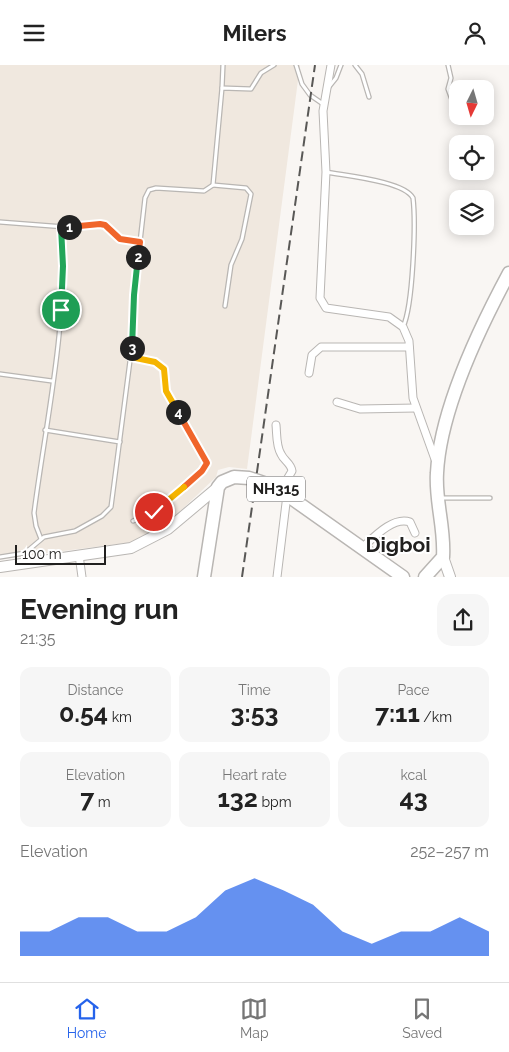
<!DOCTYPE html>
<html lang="en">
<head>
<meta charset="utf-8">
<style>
	:root { --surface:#fff; --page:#f6f6f6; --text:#222; --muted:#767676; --line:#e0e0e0; --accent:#2563eb }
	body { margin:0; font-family:Raleway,sans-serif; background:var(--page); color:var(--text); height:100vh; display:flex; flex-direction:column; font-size:19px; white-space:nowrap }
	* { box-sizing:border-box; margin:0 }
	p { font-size:16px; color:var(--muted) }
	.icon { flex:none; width:28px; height:28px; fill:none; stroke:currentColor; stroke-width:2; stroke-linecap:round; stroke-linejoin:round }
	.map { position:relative; height:512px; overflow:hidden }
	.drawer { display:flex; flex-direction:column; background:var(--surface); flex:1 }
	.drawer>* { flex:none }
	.needle { width:32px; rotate:185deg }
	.fabs { position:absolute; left:449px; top:15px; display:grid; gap:10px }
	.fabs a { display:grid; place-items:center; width:45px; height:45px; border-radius:10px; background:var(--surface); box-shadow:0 2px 12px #0003; font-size:25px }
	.scale { position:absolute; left:15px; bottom:12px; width:91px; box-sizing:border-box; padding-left:5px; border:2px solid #21201f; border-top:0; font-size:14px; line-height:18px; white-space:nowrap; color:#21201f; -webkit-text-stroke:4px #fff; paint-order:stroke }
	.pin { position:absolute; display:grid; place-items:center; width:42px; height:42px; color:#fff; margin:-21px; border:2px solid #fff; border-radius:50%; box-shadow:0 1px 5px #0007 }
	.km { position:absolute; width:25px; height:25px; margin:-12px; border-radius:50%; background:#222; color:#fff; font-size:14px; line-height:25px; text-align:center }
	.round { display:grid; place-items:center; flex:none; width:52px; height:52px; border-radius:15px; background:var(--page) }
	.summary { display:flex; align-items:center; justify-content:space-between; height:85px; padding:0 20px }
	h1 { font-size:28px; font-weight:700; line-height:38px }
	.stats { display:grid; grid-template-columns:repeat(3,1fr); gap:8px; height:85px; padding:5px 20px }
	.stats div { display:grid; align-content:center; border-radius:12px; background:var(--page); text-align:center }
	.stats b { font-size:25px; font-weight:700 }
	.stats small { font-size:14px; font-weight:400 }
	.stats p { font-size:14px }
	.chart { height:140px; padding:10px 20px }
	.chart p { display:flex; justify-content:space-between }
	.chart svg { width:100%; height:90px; margin-top:5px; fill:var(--accent); opacity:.7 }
	header { display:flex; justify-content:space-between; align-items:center; height:65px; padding:0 20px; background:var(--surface); font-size:22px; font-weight:700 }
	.dock { display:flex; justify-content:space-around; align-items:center; height:70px; border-top:1px solid var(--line); background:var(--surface); font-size:14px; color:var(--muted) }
	.dock a { display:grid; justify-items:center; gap:2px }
	.dock .on { color:var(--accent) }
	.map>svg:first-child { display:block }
	.built { fill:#f0e8df }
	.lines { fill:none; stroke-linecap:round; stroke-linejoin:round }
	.lane-casing { stroke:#b9b6b3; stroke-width:5.5 }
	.street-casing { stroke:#b9b6b3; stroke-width:9 }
	.secondary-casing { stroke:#b9b6b3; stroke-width:12 }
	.primary-casing { stroke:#b9b6b3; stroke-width:12 }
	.highway-casing { stroke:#b9b6b3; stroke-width:15 }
	.lane { stroke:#fff; stroke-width:3 }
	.street { stroke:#fff; stroke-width:7 }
	.secondary { stroke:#fff; stroke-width:10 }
	.primary { stroke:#fff; stroke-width:10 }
	.highway { stroke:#fff; stroke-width:12 }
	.rail { stroke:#595856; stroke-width:2; stroke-dasharray:10 5; stroke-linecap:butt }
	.split-1-casing { stroke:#fff; stroke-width:10 }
	.split-2-casing { stroke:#fff; stroke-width:10 }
	.split-3-casing { stroke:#fff; stroke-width:10 }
	.split-4-casing { stroke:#fff; stroke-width:10 }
	.split-5-casing { stroke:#fff; stroke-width:10 }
	.split-6-casing { stroke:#fff; stroke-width:10 }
	.split-1 { stroke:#22a559; stroke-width:6 }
	.split-2 { stroke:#f0652b; stroke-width:6 }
	.split-3 { stroke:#22a559; stroke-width:6 }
	.split-4 { stroke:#f5b400; stroke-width:6 }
	.split-5 { stroke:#f0652b; stroke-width:6 }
	.split-6 { stroke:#f5b400; stroke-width:6 }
	.labels { text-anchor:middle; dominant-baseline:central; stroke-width:4; stroke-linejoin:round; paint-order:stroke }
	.shield { fill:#fff; stroke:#646362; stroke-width:1 }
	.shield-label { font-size:15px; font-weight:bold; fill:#21201f }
	.district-label { font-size:21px; font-weight:bold; fill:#21201f; stroke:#fff }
</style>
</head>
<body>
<header><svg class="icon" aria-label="menu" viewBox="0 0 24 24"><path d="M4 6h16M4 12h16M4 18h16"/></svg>Milers<svg class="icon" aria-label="person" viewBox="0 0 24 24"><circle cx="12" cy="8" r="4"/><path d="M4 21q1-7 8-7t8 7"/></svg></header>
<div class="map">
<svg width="509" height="512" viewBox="0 0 509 512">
	<rect width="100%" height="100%" fill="#f9f6f3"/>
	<!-- built -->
	<polygon class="built" points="0,0 300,0 247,404 229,402 218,405 216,412 173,453 134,477 0,494"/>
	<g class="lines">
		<!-- lane casing -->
		<g class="lane-casing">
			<g id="lane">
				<polyline points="296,0 302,19 310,30 323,39"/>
				<polyline points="355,0 362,9 369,32"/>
				<polyline points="448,0 451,13 448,24 455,43"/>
				<polyline points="222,23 223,0"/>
				<polyline points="328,23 336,13 341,0"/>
				<path d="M326,107C346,111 404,116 413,133C416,158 413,241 403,262"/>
				<polyline points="213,120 246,123 251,129 242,174 231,200 225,241"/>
				<polyline points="0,157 65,162 100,159 108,163 121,174 140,177 145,133 149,125 156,123 204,126 213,120 222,23 251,24 261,8 274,0"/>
				<polyline points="131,292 155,297 164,304 166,326 207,398 203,406 154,447 133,456"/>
				<polyline points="0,309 52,316"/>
				<polyline points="45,365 120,377"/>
				<polyline points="441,433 490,433"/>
				<path d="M41,474L36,461L34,448C46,355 69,256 61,162"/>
				<polyline points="0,492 25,488 44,472 75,466 102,451 111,442 134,265 134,230 140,177"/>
			</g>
		</g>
		<!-- street casing -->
		<g class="street-casing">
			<g id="street">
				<polyline points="331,0 323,46 326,107 320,233 326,243 389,252 403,262 409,276 413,333 436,397"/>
				<polyline points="309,308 312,290 321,282 409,282"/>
				<polyline points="337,337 360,344 416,343"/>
				<path d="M276,360C277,370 276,381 281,389C284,396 291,398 292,406L280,426"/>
				<path d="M362,483C373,473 393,451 410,457L415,468"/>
				<polyline points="79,490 82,512"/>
				<polyline points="277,512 287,430"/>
			</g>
		</g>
		<!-- secondary casing -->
		<g class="secondary-casing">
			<polyline id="secondary" points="0,502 131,483 168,464 218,422"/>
		</g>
		<!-- primary casing -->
		<g class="primary-casing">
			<polyline id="primary" points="443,492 450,512"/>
		</g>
		<!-- highway casing -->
		<g class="highway-casing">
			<g id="highway">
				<polyline points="204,512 218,422 222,417 234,412 249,413 267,419 287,430 403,512"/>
				<path d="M425,512L443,492C445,463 435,436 437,408C440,346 480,262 509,208"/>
			</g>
		</g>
		<!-- lane -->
		<use href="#lane" class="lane"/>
		<!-- street -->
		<use href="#street" class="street"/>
		<!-- secondary -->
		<use href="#secondary" class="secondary"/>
		<!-- primary -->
		<use href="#primary" class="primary"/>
		<!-- highway -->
		<use href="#highway" class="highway"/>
		<!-- rail -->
		<polyline class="rail" points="242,512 315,0"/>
	</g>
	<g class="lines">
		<!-- split-1 casing -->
		<g class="split-1-casing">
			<polyline id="split-1" points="61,245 63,201 61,162 69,162"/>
		</g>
		<!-- split-2 casing -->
		<g class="split-2-casing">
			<polyline id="split-2" points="69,162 100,159 105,160 120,174 140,177 138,192"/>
		</g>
		<!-- split-3 casing -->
		<g class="split-3-casing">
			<polyline id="split-3" points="132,283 134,230 138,192"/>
		</g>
		<!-- split-4 casing -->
		<g class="split-4-casing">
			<polyline id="split-4" points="132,283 131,292 155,297 164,304 166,326 178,347"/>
		</g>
		<!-- split-5 casing -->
		<g class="split-5-casing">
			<polyline id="split-5" points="178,347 207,398 202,406 184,422"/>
		</g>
		<!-- split-6 casing -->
		<g class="split-6-casing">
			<polyline id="split-6" points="154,447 184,422"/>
		</g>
		<!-- split-1 -->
		<use href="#split-1" class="split-1"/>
		<!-- split-2 -->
		<use href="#split-2" class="split-2"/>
		<!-- split-3 -->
		<use href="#split-3" class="split-3"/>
		<!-- split-4 -->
		<use href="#split-4" class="split-4"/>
		<!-- split-5 -->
		<use href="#split-5" class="split-5"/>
		<!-- split-6 -->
		<use href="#split-6" class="split-6"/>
	</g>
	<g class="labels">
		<!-- shield labels -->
		<rect class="shield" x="247" y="411.5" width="58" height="25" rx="4"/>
		<g class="shield-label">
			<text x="276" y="424">NH315</text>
		</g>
		<!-- district labels -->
		<g class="district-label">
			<text x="398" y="479">Digboi</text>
		</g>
	</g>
</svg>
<div class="fabs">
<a><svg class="needle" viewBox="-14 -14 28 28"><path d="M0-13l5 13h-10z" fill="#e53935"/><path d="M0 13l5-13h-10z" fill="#767676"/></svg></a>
<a><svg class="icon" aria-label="locate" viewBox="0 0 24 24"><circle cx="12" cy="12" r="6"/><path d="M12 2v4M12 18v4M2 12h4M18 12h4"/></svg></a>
<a><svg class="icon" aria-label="layers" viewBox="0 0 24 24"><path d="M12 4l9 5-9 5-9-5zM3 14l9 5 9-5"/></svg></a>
</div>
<div class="scale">100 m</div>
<div class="pin" style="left:61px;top:245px;background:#1e9e55"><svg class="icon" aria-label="arrive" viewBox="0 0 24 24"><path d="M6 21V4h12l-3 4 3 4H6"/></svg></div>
<div class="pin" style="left:154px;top:447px;background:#d93025"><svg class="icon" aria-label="check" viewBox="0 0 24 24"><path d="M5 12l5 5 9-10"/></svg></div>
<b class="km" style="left:69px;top:162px">1</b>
<b class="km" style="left:138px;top:192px">2</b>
<b class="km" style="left:132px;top:283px">3</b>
<b class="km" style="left:178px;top:347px">4</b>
</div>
<section class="drawer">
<div class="summary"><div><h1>Evening run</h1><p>21:35</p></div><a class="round"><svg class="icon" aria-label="share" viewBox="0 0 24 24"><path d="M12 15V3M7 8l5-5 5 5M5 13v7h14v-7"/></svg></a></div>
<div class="stats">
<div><p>Distance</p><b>0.54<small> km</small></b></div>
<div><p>Time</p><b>3:53</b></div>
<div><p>Pace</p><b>7:11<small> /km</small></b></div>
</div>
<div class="stats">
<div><p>Elevation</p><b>7<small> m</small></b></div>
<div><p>Heart rate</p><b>132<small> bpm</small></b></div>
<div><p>kcal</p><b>43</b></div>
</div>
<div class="chart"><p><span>Elevation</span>252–257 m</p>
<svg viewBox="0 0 160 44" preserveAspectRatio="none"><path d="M0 44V32L10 32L20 25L30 25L40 32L50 32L60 25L70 12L80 6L90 12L100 19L110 32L120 38L130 32L140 32L150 25L160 32V44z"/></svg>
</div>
</section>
<nav class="dock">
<a class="on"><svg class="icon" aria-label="home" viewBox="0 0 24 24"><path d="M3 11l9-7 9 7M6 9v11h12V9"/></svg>Home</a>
<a><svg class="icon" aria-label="map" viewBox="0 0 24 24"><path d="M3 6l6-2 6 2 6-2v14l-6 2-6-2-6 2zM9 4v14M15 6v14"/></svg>Map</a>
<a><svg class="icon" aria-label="saved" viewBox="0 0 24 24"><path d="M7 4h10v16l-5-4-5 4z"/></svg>Saved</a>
</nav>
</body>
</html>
